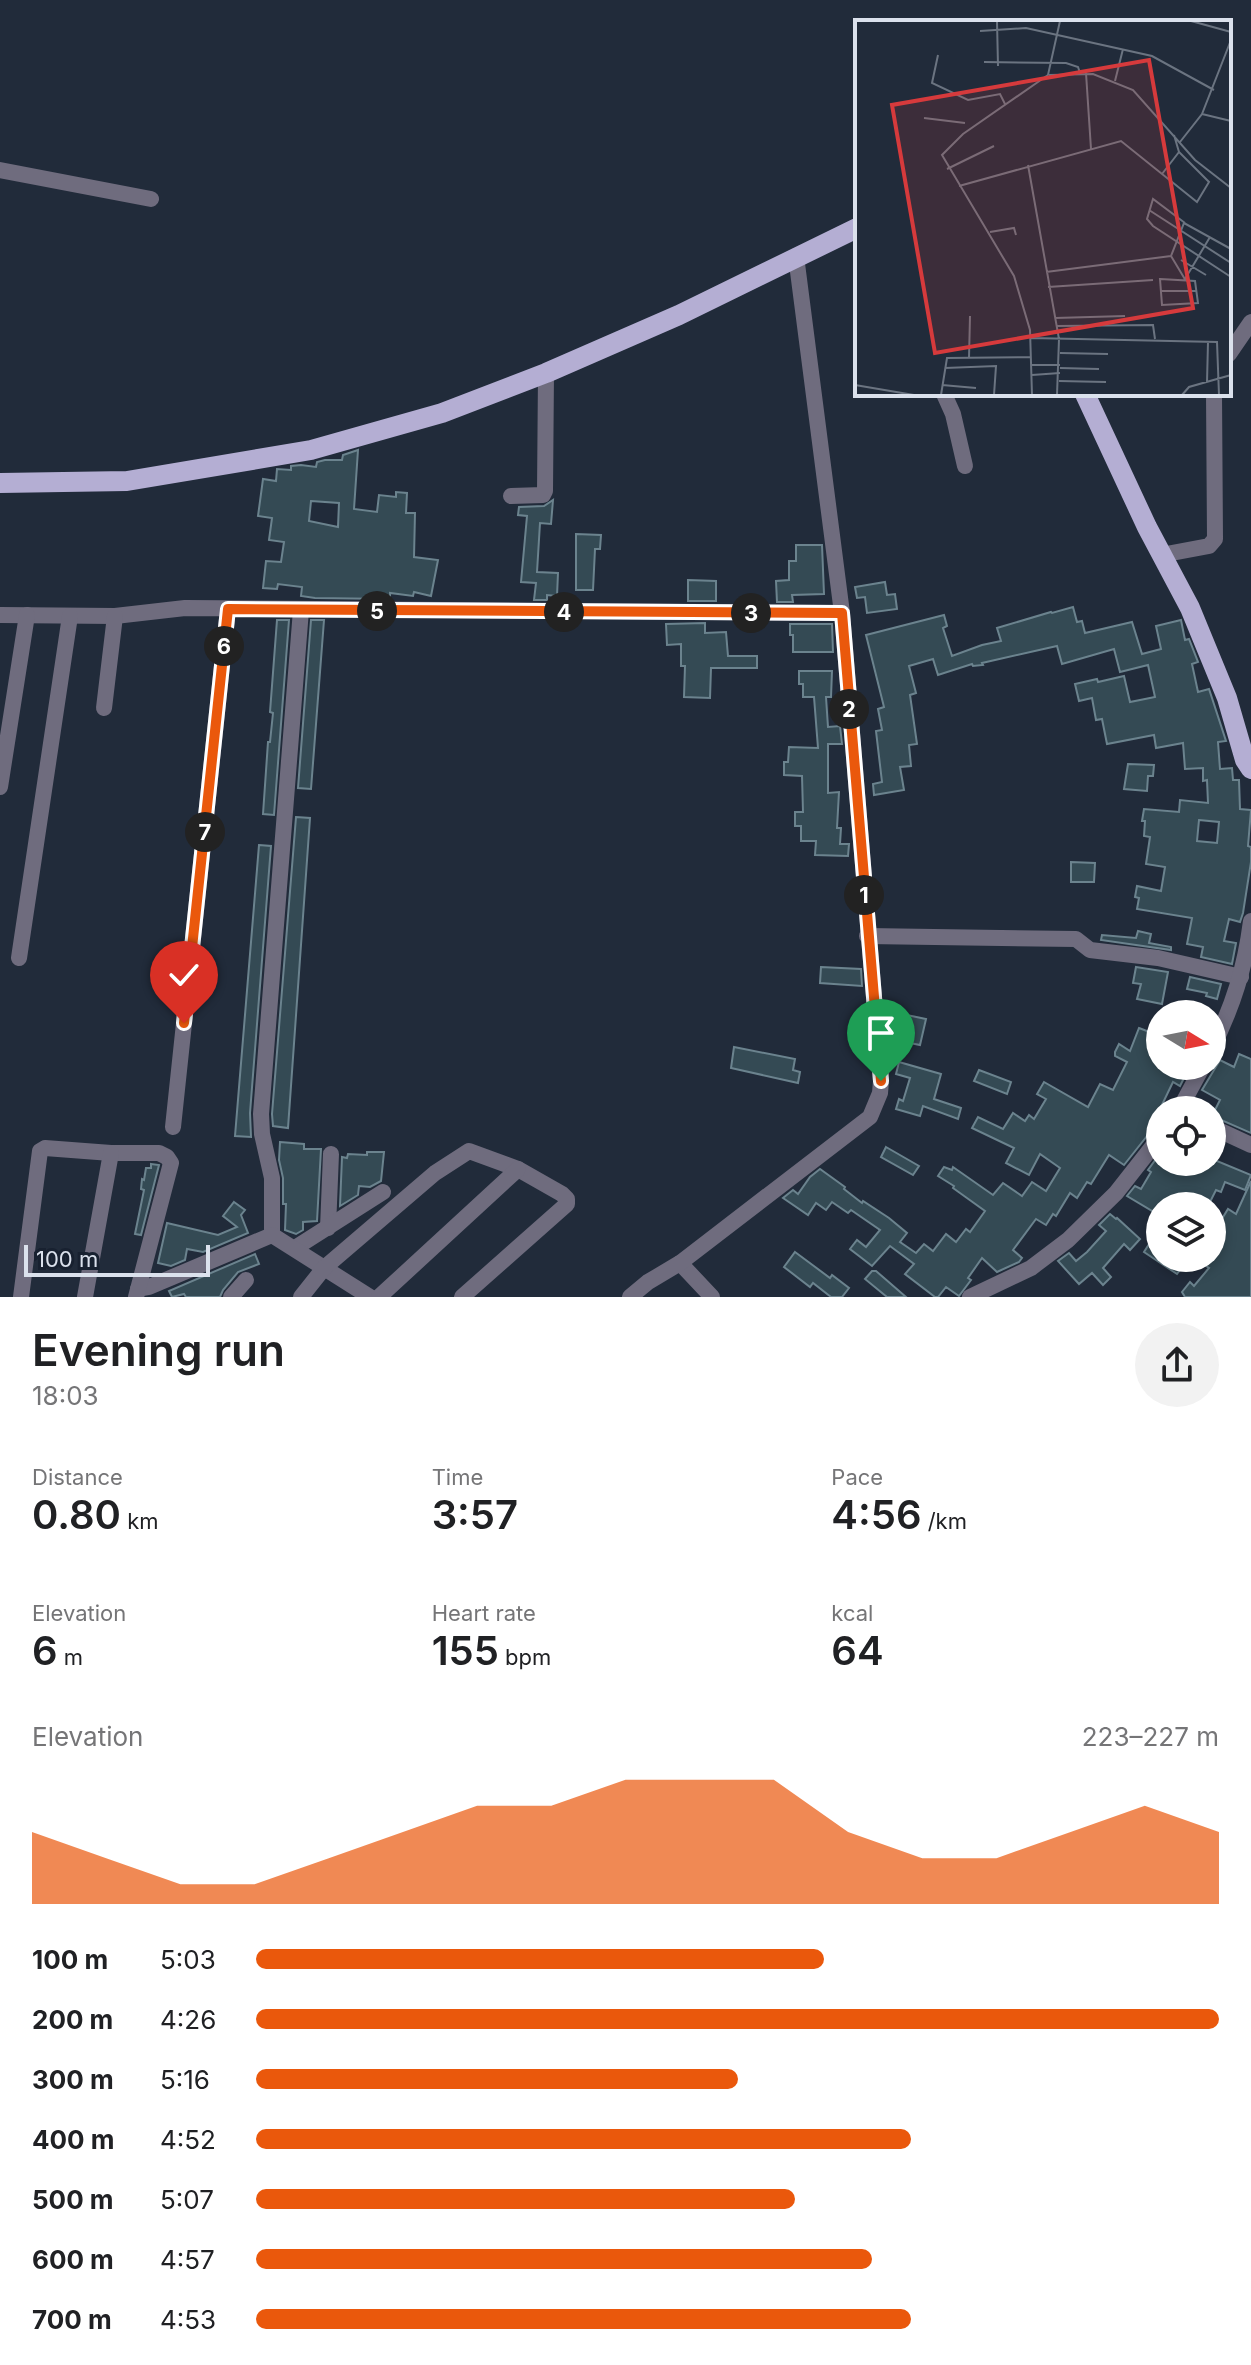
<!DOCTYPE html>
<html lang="en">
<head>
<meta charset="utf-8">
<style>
	:root { --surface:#fff; --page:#f2f2f2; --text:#202124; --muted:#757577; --accent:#ea580c }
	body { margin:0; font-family:Inter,sans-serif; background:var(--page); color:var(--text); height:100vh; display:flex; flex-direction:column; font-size:30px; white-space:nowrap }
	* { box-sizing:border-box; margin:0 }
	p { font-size:26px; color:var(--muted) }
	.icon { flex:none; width:44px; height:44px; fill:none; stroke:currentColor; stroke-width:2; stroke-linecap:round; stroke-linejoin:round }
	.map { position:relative; height:1297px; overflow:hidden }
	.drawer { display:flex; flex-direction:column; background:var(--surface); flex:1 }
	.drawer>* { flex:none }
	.needle { width:52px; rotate:100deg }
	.buttons { position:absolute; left:1146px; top:1000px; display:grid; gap:16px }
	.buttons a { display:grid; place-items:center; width:80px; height:80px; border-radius:50%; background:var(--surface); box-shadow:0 4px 12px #0003; font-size:40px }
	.scale { position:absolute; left:24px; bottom:20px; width:186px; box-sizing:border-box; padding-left:8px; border:4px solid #dbe1ec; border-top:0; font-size:22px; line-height:28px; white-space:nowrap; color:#dbe1ec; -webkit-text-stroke:6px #182130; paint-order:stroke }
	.pin { position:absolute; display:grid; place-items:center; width:68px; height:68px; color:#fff; margin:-82px -34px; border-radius:50% 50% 50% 0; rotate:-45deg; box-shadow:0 0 8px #0007 }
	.pin .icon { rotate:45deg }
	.km { position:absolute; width:40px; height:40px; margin:-20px; border-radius:50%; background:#222; color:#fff; font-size:22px; line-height:40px; text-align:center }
	.round { display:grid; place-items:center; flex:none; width:84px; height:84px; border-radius:42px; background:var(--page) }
	.overview { display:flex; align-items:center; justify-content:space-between; height:136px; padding:0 32px }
	h1 { font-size:44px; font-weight:600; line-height:60px }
	.figures { display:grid; grid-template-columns:repeat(3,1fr); gap:12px; height:136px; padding:8px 32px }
	.figures div { display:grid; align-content:center }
	.figures b { font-size:40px; font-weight:600 }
	.figures small { font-size:22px; font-weight:400 }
	.figures p { font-size:22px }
	.chart { height:224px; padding:16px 32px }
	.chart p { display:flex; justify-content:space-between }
	.chart svg { width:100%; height:144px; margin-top:8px; fill:var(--accent); opacity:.7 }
	ul { padding:0 32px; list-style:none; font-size:26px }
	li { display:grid; grid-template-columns:128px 96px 1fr; align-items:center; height:60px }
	li i { height:20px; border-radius:10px; background:var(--accent) }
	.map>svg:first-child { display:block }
	.building { fill:#344a54; stroke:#6b838e; stroke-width:2; fill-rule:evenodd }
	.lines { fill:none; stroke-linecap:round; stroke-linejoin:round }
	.minor { stroke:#6f6c7e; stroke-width:16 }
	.major { stroke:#b4aed3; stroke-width:20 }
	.route-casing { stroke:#fff; stroke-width:16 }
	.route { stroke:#ea580c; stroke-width:10 }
	.inset-road { fill:none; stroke:#6b7481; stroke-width:2 }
	.view { fill:#d63a3c; fill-opacity:0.15; stroke:#d63a3c; stroke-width:4 }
	.inset-edge { fill:none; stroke:#dbe1ec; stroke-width:4 }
</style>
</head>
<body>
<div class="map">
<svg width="1251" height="1297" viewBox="0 0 1251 1297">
	<rect width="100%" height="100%" fill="#212b3a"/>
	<!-- building -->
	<g class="building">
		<path d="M358,450L354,509L377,512L379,495L396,497V492L407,493L406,513H415L414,557L438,560L431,596L414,592L413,596L390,593V599L315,598L301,596L302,587L278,584L277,589L263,588L266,561L281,562L284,542L269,540L272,518L258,516L263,479L276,481L277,469L291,470V466L301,465L316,467L317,462L325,460H342L343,455ZM311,501L339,503L338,527L309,521Z"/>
		<polygon points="553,500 551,524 540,523 537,572 558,573 557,596 547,595 547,600 534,600 536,583 521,582 527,516 518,515 519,507 544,506"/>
		<polygon points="576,534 601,535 600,549 595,549 593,590 576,590"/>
		<polygon points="796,545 822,545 824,594 792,595 793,602 777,602 776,581 789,580 789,561 796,561"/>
		<polygon points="688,580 716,581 716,601 688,601"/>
		<polygon points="885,582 887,595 895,594 897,609 867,613 865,597 857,598 855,587"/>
		<path d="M1073,607L1077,622L1082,621L1085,633L1132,622L1142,654L1161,649L1156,626L1181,620L1185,640L1189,639L1198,662L1192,664L1198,692L1209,689L1226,741L1218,742L1220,769L1232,768L1233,780H1239L1240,809L1251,810L1248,846L1251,847V862L1243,913L1240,922L1229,919L1224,941L1236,943L1232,964L1201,957L1203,947L1187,944L1192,918L1137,909L1139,898L1135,897L1137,886L1161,891L1165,867L1146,864L1150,837L1144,836L1145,821H1142L1144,809L1179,812L1180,800L1208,803L1207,780L1203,781V768L1185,769L1183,743L1156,748L1154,735L1107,744L1102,719L1096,720L1092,698L1079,701L1075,684L1097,679L1098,682L1124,676L1130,702L1155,697L1148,665L1120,672L1114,649L1062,664L1057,646L982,663L983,665L973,666L972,664L938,675L933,659L909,666L916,693L910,695L917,744L909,745L911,766L900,767L904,790L874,795L873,784L882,782L876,731L882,730L878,709L884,707L866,635L944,615L947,626L943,628L952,656L982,645L1001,641L997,628L1051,612L1052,613ZM1199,820L1219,822L1217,843L1197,841Z"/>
		<polygon points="277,620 289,620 274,815 263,814 268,742 270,742 273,713 270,712"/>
		<polygon points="311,620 324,620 311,789 298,788"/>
		<polygon points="705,623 705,633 726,632 728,656 757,656 757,668 711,668 710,698 684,697 685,666 681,666 681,644 667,645 666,624"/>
		<polygon points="790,624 832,624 833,652 793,652 793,635 790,635"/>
		<polygon points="799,671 832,671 831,697 826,697 828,727 840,726 842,744 828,744 828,793 839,792 837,828 841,828 840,844 849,844 848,856 815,855 816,841 801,841 801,826 795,826 795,812 803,812 802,776 784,775 784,762 788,762 789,747 818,748 814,697 803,697 803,684 799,684"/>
		<polygon points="1128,764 1154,765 1153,776 1148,776 1147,791 1124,789"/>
		<polygon points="296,817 310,818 288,1128 273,1126 272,1114"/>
		<polygon points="259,845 271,846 250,1113 251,1137 235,1136"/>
		<polygon points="1071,862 1095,863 1094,882 1071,882"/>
		<polygon points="1138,931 1151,934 1149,943 1171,947 1171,950 1101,940 1102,935 1136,938"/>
		<polygon points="821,967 861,969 862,986 820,983"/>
		<polygon points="1136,967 1168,972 1162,1004 1137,999 1141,984 1133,983"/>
		<polygon points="1190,977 1221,984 1217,999 1206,996 1207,993 1187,989"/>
		<polygon points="902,1014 926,1019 920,1045 900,1041"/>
		<polygon points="1139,1028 1160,1036 1160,1066 1185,1076 1180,1086 1173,1082 1147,1136 1124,1165 1109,1155 1091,1184 1087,1182 1077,1198 1070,1193 1056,1216 1053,1214 1046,1225 1036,1219 1013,1250 1022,1258 1019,1262 997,1272 982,1258 968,1278 971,1280 959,1296 946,1287 938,1297 935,1297 905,1274 914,1264 890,1246 872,1266 850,1249 857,1240 866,1247 880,1230 851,1210 848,1213 832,1202 826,1210 816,1203 808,1215 783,1198 793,1190 798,1194 810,1177 820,1169 845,1187 844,1189 862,1203 863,1201 889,1218 907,1233 900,1242 916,1253 924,1244 933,1251 946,1234 956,1242 966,1229 970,1232 985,1211 953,1188 954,1186 938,1176 944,1167 952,1170 953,1167 993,1195 1003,1183 1022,1196 1032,1182 1046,1191 1060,1168 1040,1154 1029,1175 1006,1163 1014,1148 972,1128 978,1117 1003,1129 1013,1113 1025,1121 1029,1115 1034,1119 1046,1099 1037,1094 1044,1082 1088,1107 1100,1084 1113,1090 1127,1062 1115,1056 1115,1052 1119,1044 1130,1051"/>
		<polygon points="734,1047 795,1059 793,1070 800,1072 798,1083 731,1068"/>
		<polygon points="1239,1054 1251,1059 1251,1133 1212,1116 1220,1100 1202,1090 1220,1060 1234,1067"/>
		<polygon points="899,1062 941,1074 934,1099 961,1108 958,1119 923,1106 920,1116 896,1109 899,1099 903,1101 910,1078 896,1074"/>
		<polygon points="979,1070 1011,1082 1007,1094 974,1081"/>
		<polygon points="1212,1139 1220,1143 1212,1159 1251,1175 1245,1190 1225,1182 1221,1192 1216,1190 1208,1206 1160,1206 1159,1215 1127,1196 1135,1186 1141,1189 1151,1172 1148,1170 1156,1159 1169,1169 1173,1162 1185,1162 1203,1171 1207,1162 1212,1162"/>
		<polygon points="280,1142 304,1144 304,1149 321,1149 317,1221 303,1222 303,1230 296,1234 285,1230 286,1204 283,1204 283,1178 279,1160"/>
		<polygon points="886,1147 919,1166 913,1175 881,1157"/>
		<polygon points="367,1152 384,1152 381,1181 370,1187 359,1186 358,1195 340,1206 342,1157 347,1158 348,1154 367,1155"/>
		<polygon points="151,1164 159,1165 141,1235 135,1234 144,1190 141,1189 142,1179 144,1180 146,1168 151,1168"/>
		<polygon points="1251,1181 1251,1297 1185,1297 1182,1292 1190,1282 1194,1286 1209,1268 1194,1258 1212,1258 1212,1235 1228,1209 1236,1214"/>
		<polygon points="234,1202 245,1210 241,1215 248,1233 203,1252 187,1249 185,1260 171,1266 158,1263 167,1223 218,1235 237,1227 223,1216"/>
		<polygon points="1110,1214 1116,1219 1117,1218 1140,1239 1130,1250 1124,1244 1103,1268 1111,1277 1103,1285 1092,1273 1079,1284 1058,1261 1069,1253 1076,1261 1087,1252 1106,1231 1099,1225"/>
		<polygon points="1160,1227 1160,1258 1184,1258 1182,1262 1185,1263 1177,1274 1144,1252"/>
		<polygon points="795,1252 830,1278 832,1275 849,1288 842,1297 831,1297 813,1283 810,1287 784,1267"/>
		<polygon points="255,1254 259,1264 238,1272 223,1290 220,1297 186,1297 184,1294 172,1297 169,1291"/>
		<polygon points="872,1271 876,1271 906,1297 887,1297 865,1279"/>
	</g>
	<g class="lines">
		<!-- minor -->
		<g class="minor">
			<polyline points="0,170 151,199"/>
			<polyline points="1229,354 1251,322"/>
			<polyline points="944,394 953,414 965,466"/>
			<polyline points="511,496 543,495 545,491 546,373"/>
			<polyline points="1161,555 1209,546 1215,539 1214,394"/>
			<polyline points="0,615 115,616 185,608 842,613"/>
			<polyline points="104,708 115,616"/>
			<polyline points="0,787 27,615"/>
			<polyline points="867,936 1076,939 1090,950 1158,958 1241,977"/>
			<polyline points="19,958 70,616"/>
			<path d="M1212,1048C1233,1006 1245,968 1251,921"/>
			<polyline points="1179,1110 1203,1066"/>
			<polyline points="173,1127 228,609"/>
			<polyline points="1212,1127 1251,1145"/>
			<polyline points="328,1228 331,1154"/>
			<polyline points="272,1235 272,1178 262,1134 261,1114 301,610"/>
			<polyline points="295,1248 383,1192"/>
			<polyline points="680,1263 712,1297"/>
			<polyline points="138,1289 149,1287 272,1235 370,1297"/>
			<polyline points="21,1297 40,1151 45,1148 111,1153 159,1153 167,1157 171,1163 136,1297"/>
			<polyline points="85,1297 111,1153"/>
			<polyline points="231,1297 246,1280"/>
			<polyline points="301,1297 324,1268 435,1173 469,1151 518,1169 562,1194 567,1199 567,1204 462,1297"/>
			<polyline points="379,1297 518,1169"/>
			<polyline points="630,1297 648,1282 680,1263 870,1117 880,1093 881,1081 842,613 796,256"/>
			<polyline points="970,1297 1031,1268 1068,1240 1116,1193 1160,1137"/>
		</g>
		<!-- major -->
		<g class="major">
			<polyline points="1085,394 1147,527 1190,608 1227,698 1245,760 1251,769"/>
			<polyline points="0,483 127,481 311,450 442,413 546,373 679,315 857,228"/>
		</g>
	</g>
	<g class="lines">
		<!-- route casing -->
		<g class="route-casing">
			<polyline id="route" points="184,1023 228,609 842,613 881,1081"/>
		</g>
		<!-- route -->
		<use href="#route" class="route"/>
	</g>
	<!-- overview -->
	<g transform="translate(855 20)">
		<rect width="376" height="376" fill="#212b3a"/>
		<path class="inset-road" d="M142,1L143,46M336,1L376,12M125,11L171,8L297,36L359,70M83,35L77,63L113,80L145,74L150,84M129,42L211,43L223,47L225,53M231,53L236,129M194,55L238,54L278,70L340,140L376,168M260,61L268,29M347,94L376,101M69,98L110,103M325,122L347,94L376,20M173,145L204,319L202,375M92,149L139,126M307,154L324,132M104,166L266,121L342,182L354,162L324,132L319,115M294,190L376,243M330,203L298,179L292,199L298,206L376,257M135,212L159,208L161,215M326,240L351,255M191,252L316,236M305,259L340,261L343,283L307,285ZM330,259L355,217M331,261L316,236L329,203L376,229M193,267L298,260M305,271H342M200,298L270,296M202,306L298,305L300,319M176,318L362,322L364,375M205,333L253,334M114,338L115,296M176,345H205M90,348L141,346L139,375M205,348L244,349M177,355L205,353M204,361L251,362M352,362L353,322M0,365L59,375M87,365L121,368M86,375L92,338L175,337M177,375L175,310L159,256L87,135L108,114L193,55L205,1M327,375L334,367L376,355"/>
		<path class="view" d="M294,40L338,288L80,333L37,85Z"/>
		<rect width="376" height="376" class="inset-edge"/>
	</g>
</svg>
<div class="buttons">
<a><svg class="needle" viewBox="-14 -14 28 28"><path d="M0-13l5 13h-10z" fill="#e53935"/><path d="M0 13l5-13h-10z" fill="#757577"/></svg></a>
<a><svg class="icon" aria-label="locate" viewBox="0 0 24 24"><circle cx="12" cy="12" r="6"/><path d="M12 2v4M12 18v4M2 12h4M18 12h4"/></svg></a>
<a><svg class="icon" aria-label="layers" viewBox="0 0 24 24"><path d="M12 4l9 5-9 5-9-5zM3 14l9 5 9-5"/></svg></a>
</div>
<div class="scale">100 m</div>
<div class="pin" style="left:881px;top:1081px;background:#1e9e55"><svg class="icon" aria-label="arrive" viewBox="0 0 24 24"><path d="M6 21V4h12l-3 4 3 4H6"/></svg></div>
<div class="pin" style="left:184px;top:1023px;background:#d93025"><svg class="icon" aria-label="check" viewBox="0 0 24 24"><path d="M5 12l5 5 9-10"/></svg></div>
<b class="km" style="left:864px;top:895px">1</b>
<b class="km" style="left:849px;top:709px">2</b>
<b class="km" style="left:751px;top:613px">3</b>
<b class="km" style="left:564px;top:612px">4</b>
<b class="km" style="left:377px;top:611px">5</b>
<b class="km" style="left:224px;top:646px">6</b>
<b class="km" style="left:205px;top:832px">7</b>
</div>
<section class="drawer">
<div class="overview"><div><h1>Evening run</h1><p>18:03</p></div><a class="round"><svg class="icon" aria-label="share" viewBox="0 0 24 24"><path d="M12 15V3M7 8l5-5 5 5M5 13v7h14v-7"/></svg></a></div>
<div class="figures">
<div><p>Distance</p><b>0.80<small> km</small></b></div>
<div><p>Time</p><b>3:57</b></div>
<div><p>Pace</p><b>4:56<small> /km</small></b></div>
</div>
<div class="figures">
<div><p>Elevation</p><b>6<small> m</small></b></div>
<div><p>Heart rate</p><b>155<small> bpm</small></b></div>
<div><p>kcal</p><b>64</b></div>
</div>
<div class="chart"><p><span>Elevation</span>223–227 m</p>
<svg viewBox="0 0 160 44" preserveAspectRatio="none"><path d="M0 44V22L10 30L20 38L30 38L40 30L50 22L60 14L70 14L80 6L90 6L100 6L110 22L120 30L130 30L140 22L150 14L160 22V44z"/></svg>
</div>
<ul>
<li><b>100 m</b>5:03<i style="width:59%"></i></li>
<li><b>200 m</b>4:26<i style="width:100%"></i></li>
<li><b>300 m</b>5:16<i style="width:50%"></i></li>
<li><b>400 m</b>4:52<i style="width:68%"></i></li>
<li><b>500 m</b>5:07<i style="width:56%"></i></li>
<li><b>600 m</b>4:57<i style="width:64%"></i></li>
<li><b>700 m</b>4:53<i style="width:68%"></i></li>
</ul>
</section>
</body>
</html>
